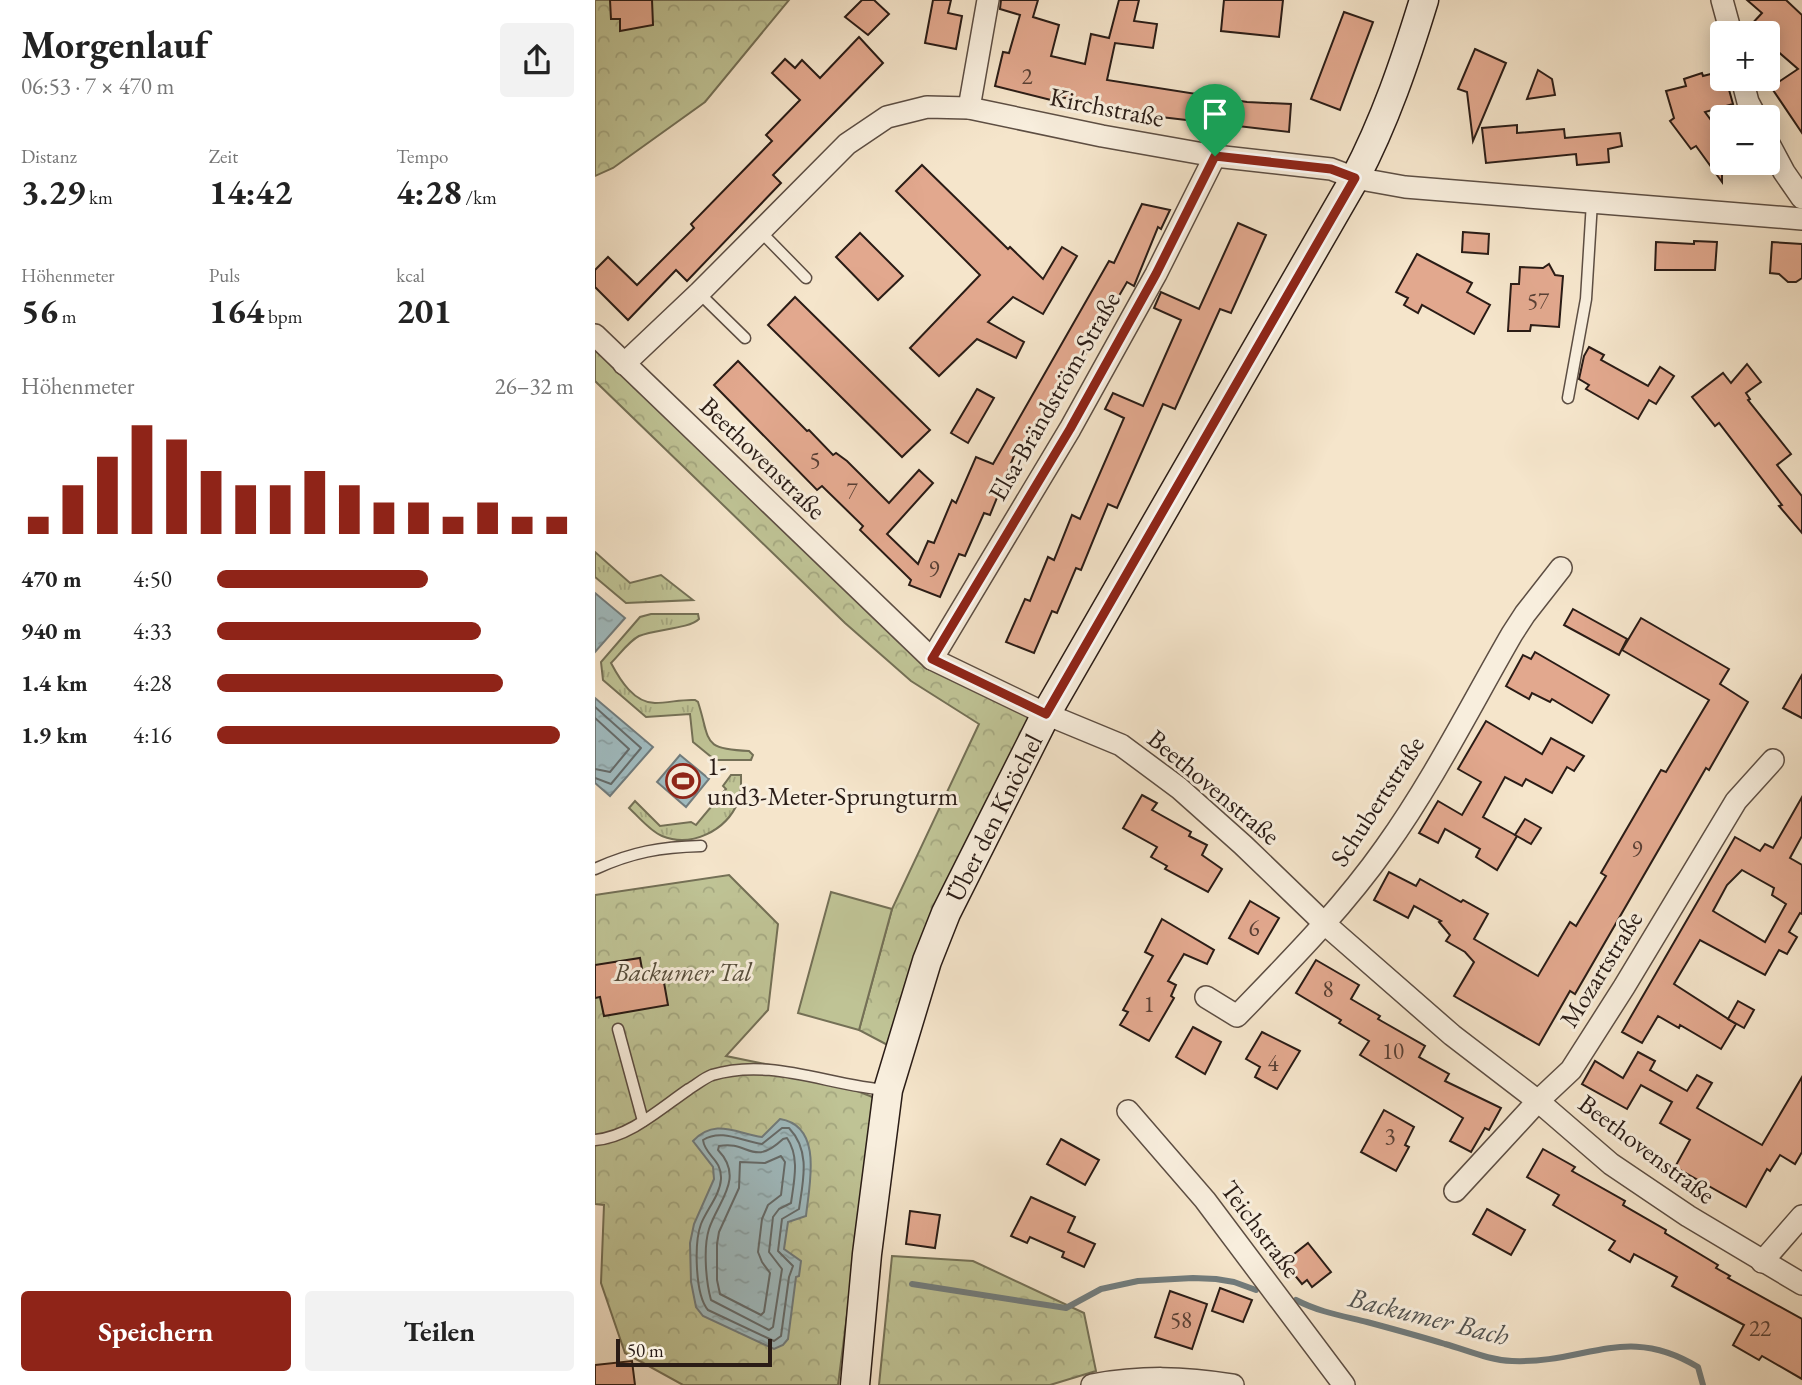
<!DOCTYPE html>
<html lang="de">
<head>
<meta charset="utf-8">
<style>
	:root { --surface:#fff; --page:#f2f2f2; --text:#222; --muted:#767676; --accent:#8f2418 }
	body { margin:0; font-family:"EB Garamond",serif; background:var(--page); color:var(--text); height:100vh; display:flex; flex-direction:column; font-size:26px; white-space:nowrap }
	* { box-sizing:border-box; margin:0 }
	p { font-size:23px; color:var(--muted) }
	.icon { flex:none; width:38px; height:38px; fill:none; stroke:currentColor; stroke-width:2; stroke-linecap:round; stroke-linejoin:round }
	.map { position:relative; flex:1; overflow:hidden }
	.details { display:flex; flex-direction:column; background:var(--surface); width:595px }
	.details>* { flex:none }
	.buttons { position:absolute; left:1115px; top:21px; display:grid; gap:14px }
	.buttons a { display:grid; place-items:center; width:70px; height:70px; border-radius:7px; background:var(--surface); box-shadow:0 4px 18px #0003; font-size:35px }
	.scale { position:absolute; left:21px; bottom:18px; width:156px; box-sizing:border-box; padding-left:7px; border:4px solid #2a1c16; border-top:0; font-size:19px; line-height:24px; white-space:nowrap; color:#2a1c16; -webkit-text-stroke:5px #f8eedd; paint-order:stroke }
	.pin { position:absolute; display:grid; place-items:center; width:60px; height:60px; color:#fff; margin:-72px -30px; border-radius:50% 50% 50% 0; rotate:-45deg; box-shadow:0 0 7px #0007 }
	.pin .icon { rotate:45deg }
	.round { display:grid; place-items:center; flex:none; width:74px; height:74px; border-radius:7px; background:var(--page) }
	.head { display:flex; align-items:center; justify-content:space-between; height:119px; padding:0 21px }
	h1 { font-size:38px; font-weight:700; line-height:52px }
	.figures { display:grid; grid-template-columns:repeat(3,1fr); gap:10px; height:119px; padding:7px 21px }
	.figures div { display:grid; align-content:center }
	.figures b { font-size:35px; font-weight:700 }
	.figures small { font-size:19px; font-weight:400 }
	.figures p { font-size:19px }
	.chart { height:196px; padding:14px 21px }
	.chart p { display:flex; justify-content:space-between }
	.chart svg { width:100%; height:126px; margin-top:7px; stroke:var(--accent); stroke-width:6 }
	.cta { display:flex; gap:14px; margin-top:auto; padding:14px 21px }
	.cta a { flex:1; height:80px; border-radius:7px; background:var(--accent); color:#fff; font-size:28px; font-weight:700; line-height:80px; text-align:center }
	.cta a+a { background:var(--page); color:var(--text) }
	ul { padding:0 21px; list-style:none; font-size:23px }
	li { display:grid; grid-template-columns:112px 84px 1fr; align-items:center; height:52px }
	li i { height:18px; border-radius:9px; background:var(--accent) }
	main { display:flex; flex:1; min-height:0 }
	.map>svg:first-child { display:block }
	.grass { fill:url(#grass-tufts); stroke:#747056; stroke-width:2 }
	.forest { fill:url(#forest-crowns); stroke:#747056; stroke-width:2 }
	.pitch { fill:#bfc395; stroke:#747056; stroke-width:2 }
	.water { fill:url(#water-ripples); stroke:#717c7d; stroke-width:2 }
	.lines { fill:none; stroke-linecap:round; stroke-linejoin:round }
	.shore { stroke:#656c6c; stroke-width:2 }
	.stream { stroke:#717c7d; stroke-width:6 }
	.building { fill:#e2a88e; stroke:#2a1c16; stroke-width:2; fill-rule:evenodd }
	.lane-casing { stroke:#5d4e43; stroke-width:13 }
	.street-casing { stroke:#5d4e43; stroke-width:24 }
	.secondary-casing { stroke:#2a1c16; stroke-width:31 }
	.lane { stroke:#f8eedd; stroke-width:10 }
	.street { stroke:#f8eedd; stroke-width:21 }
	.secondary { stroke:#f8eedd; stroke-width:28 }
	.route-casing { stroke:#fff; stroke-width:14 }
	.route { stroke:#8f2418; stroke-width:9 }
	.labels { text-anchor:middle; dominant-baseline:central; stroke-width:6; stroke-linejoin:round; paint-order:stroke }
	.number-label { font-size:23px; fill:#583f34 }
	.street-label { font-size:26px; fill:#2a1c16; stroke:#f8eedd }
	.poi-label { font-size:26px; fill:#2a1c16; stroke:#f8eedd; text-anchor:start }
	.park-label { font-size:26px; font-style:italic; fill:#574e3c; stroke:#f8eedd }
	.water-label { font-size:28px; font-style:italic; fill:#535452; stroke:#f8eedd }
</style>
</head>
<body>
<main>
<section class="details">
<div class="head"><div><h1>Morgenlauf</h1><p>06:53 · 7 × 470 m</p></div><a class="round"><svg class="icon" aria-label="share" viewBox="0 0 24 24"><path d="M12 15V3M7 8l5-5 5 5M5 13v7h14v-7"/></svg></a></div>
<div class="figures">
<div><p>Distanz</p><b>3.29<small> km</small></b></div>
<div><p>Zeit</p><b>14:42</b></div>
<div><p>Tempo</p><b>4:28<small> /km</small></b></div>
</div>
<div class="figures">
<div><p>Höhenmeter</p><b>56<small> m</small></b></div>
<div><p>Puls</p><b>164<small> bpm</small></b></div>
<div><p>kcal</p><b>201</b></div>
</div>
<div class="chart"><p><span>Höhenmeter</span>26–32 m</p>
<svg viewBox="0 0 160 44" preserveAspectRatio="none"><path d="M5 44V38M15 44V27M25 44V17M35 44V6M45 44V11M55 44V22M65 44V27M75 44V27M85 44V22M95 44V27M105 44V33M115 44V33M125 44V38M135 44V33M145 44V38M155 44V38"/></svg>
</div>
<ul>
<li><b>470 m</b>4:50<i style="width:59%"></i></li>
<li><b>940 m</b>4:33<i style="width:74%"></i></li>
<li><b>1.4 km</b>4:28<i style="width:80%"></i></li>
<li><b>1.9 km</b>4:16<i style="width:96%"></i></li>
</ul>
<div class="cta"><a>Speichern</a><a>Teilen</a></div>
</section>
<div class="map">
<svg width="1207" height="1385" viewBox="0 0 1207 1385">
	<defs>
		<pattern id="grass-tufts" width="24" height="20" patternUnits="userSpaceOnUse" patternTransform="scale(1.75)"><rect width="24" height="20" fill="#bfc395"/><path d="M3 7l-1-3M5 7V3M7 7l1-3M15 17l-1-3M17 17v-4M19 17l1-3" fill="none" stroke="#a4a780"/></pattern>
		<pattern id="forest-crowns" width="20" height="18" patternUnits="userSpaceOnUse" patternTransform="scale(1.75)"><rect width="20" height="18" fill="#bfc395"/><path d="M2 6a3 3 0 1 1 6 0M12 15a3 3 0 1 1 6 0" fill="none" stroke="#a4a780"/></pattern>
		<pattern id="water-ripples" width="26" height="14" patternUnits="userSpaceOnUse" patternTransform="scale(1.75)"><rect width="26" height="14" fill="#a0bcc1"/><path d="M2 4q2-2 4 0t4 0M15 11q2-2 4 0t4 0" fill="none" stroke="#8aa1a5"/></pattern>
	</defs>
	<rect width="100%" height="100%" fill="#f5e5cb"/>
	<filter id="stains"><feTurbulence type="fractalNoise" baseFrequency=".00286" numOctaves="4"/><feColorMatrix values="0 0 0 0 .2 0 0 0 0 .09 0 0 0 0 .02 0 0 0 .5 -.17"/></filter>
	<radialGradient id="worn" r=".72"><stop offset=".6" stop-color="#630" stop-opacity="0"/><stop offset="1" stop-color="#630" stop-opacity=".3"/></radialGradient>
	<!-- grass -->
	<g class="grass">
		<polygon points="0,552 35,583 66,575 98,600 31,603 0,577"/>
		<path d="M56,614H103L104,619C94,629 60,629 44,636C34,641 24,655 16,663C25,680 39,703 60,703C74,703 87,699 100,700L103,702C116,742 106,749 154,751L158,755L156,760H120L98,742L95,714L51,717L8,680L6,662L45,617Z"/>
		<path d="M136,775H146C146,784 147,793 143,802C131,831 96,848 67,836C55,831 44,817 34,808L40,801L65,826L96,822L101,825L131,789L128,786Z"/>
	</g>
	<!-- forest -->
	<g class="forest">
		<polygon points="0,0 194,0 110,102 18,168 0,176"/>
		<polygon points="0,335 314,635 451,714 304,1051 264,1030 297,909 384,724 316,681 250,623 0,381"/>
		<polygon points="134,875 183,924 173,1010 131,1056 219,1074 280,1098 243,1385 88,1385 30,1353 6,1283 9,1205 0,1204 0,895"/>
		<polygon points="297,1256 378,1261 489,1313 501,1371 455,1385 284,1385"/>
	</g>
	<!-- pitch -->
	<polygon class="pitch" points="236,892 297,909 264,1030 203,1013"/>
	<!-- water -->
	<g class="water">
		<polygon points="0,593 30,618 0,652"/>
		<polygon points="0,698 58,747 15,796 0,783"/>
		<polygon points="85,755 114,779 91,807 62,782"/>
		<path d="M185,1119C229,1126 214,1186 211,1216L193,1222L189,1249L206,1261L204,1276L201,1277L193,1339L188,1345L179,1349L108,1316L101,1307L96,1282L95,1243L99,1224L119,1179L118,1167L98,1141C120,1118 140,1133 167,1137Z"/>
	</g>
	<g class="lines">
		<!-- shore -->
		<g class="shore">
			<polyline points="0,707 46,748 16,784 0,778"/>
			<polyline points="0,718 34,749 15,772 0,769"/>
			<polygon points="87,767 103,781 90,795 74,781"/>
			<path d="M187,1128H194C216,1151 208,1181 204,1209L187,1219L183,1251L198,1266L194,1277L186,1336L179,1341L113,1310C100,1295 99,1243 106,1224C112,1209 125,1195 126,1179C127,1159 110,1156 108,1140C127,1128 148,1142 167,1144Z"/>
			<path d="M192,1138C205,1157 199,1181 196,1203L184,1209L178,1217L174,1252L187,1269L178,1327L174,1330L116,1300C111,1282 108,1248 114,1229C123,1201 150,1178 123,1150L124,1146C154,1140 157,1168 188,1139Z"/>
			<polygon points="186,1156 190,1162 186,1195 173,1205 167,1219 163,1252 167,1262 175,1273 169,1312 166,1315 125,1294 122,1280 122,1244 124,1232 144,1188 145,1162 170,1163"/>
		</g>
		<!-- stream -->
		<g class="stream">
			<polyline points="317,1284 471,1308 506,1289 543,1281 598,1278 621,1279 639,1282 661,1290"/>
			<path d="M701,1300C724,1312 748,1316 772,1322C798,1329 824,1336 850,1344C872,1350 893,1360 917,1361C991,1364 1031,1323 1103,1367L1108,1385"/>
		</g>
	</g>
	<!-- building -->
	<g class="building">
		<polygon points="15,0 57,0 58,25 25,31 25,19 16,19"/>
		<polygon points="267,0 279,0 294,14 273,35 250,17"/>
		<polygon points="338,0 356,0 353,13 367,16 361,49 330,43"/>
		<polygon points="406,0 443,0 438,17 464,25 456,56 490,64 496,34 514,38 524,0 544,0 539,21 562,24 558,48 520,43 512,80 652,102 696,104 694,132 540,114 457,95 456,100 400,86 408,52 414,53 425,15 405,9"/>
		<polygon points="629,0 688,0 684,37 626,31"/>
		<polygon points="1152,0 1191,0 1207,15 1207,133 1176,87 1203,69 1172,42 1172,33 1163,33 1155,26 1167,13"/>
		<polygon points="749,12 778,22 745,110 716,99"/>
		<polygon points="264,37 288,63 178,175 186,183 92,281 81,270 33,320 0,287 0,270 13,257 42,285 99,228 96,224 177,141 171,135 205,100 177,73 190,59 200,68 207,60 225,78"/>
		<polygon points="880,49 911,63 878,141 872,92 863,89"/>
		<polygon points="943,70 957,79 960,95 932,99"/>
		<polygon points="1127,71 1127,79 1131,79 1138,104 1110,112 1127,135 1127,182 1101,146 1096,149 1075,121 1079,118 1071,91 1091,86 1089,79 1107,73 1108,76"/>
		<polygon points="922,125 922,133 969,129 970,138 1025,133 1027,146 1013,149 1014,162 982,165 981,154 891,163 887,128"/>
		<polygon points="327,165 413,249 415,247 448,279 467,247 482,256 448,314 418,297 393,322 429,342 421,358 382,339 344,376 315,348 385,275 301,191"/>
		<polygon points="547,204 575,210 566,229 563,227 539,286 532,282 434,452 423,446 395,515 389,513 370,556 364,554 345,597 314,585 316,580 265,530 268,526 227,486 222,490 119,385 143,361 212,431 214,430 238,455 241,453 252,461 294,503 324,470 338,483 292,534 323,564 333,541 339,543 357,500 361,503 381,457 398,464 514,261 519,263"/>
		<polygon points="643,223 671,235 636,313 625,309 580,409 568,404 522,508 513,504 486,570 481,568 462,613 457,611 439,653 411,642 430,599 435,601 453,557 459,560 477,515 485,519 529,418 510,409 518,393 548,406 586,320 559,308 566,292 604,309"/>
		<polygon points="868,232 894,234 893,254 867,252"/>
		<polygon points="265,233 308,276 283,300 241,257"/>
		<polygon points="1099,241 1122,242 1120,270 1060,270 1061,242 1099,244"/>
		<polygon points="1177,242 1207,244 1207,278 1201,282 1193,282 1184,274 1175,273"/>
		<polygon points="822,254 877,283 872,292 895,305 879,334 827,305 823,313 809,305 813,298 801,292"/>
		<polygon points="954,264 960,275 968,276 964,327 936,325 935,331 913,331 916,284 924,284 925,267 948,268"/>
		<polygon points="200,297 335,430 307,457 173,325"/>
		<polygon points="994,347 1009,355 1006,360 1053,386 1065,367 1079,376 1061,404 1054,400 1043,419 991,389 994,385 984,379 989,356"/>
		<polygon points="1152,364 1166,382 1151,393 1155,399 1153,400 1196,454 1182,465 1207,496 1207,533 1184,506 1187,505 1124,423 1120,426 1097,397 1128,373 1136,383"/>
		<polygon points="382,389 399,398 373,443 356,433"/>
		<polygon points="978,609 1032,639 1024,655 969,625"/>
		<polygon points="1046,618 1134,669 1125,684 1153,702 1114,770 1111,768 980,994 975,991 944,1045 859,996 879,962 870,952 851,941 855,935 844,922 846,921 819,906 813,918 779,900 794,872 821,886 825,879 866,902 868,900 893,914 879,939 943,976 975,922 981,926 1011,876 1006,873 1066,770 1071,772 1114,700 1027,650"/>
		<polygon points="940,652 1014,695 997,723 957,699 955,702 937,693 934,699 911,686 928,655 936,659"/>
		<polygon points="1207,675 1207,718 1188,708"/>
		<polygon points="891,721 947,754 956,738 989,756 979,771 972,767 957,793 931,779 927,786 910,777 888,817 922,836 902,870 881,857 885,849 850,829 843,843 824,833 843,801 867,815 886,782 863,769"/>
		<polygon points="547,795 562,803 557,810 596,832 594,836 612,845 607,855 627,869 613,892 570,869 572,866 556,857 562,847 528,828"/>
		<path d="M1207,797V836L1195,858L1207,865V914L1205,913L1194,932L1202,937L1192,954L1184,950L1170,975L1105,940L1079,984L1141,1024L1126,1049L1085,1025L1084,1028L1063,1016L1047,1043L1027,1032L1140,837L1165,851L1170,844L1178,848ZM1147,870L1179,888L1177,895L1191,904L1170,942L1118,911L1132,885Z"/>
		<polygon points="930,819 946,828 936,844 920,835"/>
		<polygon points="655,901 684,918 663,954 634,938"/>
		<polygon points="567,919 619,950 612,964 589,954 573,981 581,985 576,996 579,998 554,1041 525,1025 533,1012 528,1010 558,956 550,952"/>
		<polygon points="45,958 49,980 68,977 73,1005 9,1016 5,997 0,998 0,965"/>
		<polygon points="721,960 764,985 756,999 785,1016 783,1019 830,1046 824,1057 854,1074 850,1081 906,1108 894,1130 890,1128 876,1152 855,1141 868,1118 765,1055 774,1041 744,1023 746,1020 701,993"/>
		<polygon points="1143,1001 1159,1010 1149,1028 1133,1019"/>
		<polygon points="598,1027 626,1042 610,1074 581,1057"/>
		<polygon points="667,1032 705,1051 682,1089 660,1077 665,1067 651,1059"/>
		<polygon points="1043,1052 1060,1061 1055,1070 1092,1091 1102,1075 1117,1083 1102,1108 1167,1145 1207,1077 1207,1152 1200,1164 1185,1155 1175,1171 1172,1169 1151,1207 1080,1167 1095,1140 1065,1123 1077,1102 1046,1085 1032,1109 987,1084 1000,1061 1028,1078"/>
		<polygon points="789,1110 819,1127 810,1145 814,1147 801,1171 766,1152"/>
		<polygon points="466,1139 504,1160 490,1185 452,1164"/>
		<polygon points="948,1149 980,1167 977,1171 1030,1201 1028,1205 1071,1230 1070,1233 1123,1265 1121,1268 1135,1276 1133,1278 1207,1319 1207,1379 1167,1356 1164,1360 1138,1345 1149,1325 1077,1286 1082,1277 1039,1254 1035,1262 1014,1250 1020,1241 958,1205 964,1195 932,1177"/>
		<polygon points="436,1197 480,1217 473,1232 500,1244 489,1267 467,1257 469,1252 435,1237 432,1243 416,1236"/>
		<polygon points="892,1209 930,1230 916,1255 878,1234"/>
		<polygon points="315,1211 345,1215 340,1248 311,1244"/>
		<polygon points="713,1243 736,1272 717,1287 712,1280 707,1284 689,1262"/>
		<polygon points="625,1288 657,1300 648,1322 617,1311"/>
		<polygon points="575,1291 612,1304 597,1349 560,1337"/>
		<polygon points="37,1361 40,1385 0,1385 0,1365"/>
	</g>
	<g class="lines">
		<!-- lane casing -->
		<g class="lane-casing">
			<g id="lane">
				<polyline points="165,231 211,278"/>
				<polyline points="104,293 150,338"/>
				<polyline points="973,398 991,299 997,202"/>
				<path d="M0,869C37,852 66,847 106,846"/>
				<polyline points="23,1029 48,1121"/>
				<path d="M0,1140C35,1137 66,1108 94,1089C101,1085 109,1078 117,1075C176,1057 234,1086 293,1090"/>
			</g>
		</g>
		<!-- street casing -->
		<g class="street-casing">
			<g id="street">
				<polyline points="1127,0 1136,33"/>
				<polyline points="1147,79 1153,102 1161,117"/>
				<polyline points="374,108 393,0"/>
				<polyline points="1172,140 1189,172 1207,198"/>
				<polyline points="0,335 337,659 451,714 526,745 584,788 648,845 730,924 857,1035 943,1101 1016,1164 1093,1216 1207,1284"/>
				<polyline points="29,364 104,293 252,144 292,117 332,107 374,108 507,136 620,156 736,169 760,178 810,187 1207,219"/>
				<polyline points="337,659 475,429 561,274 620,156"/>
				<path d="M611,997L642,1016C694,962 747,909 790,848C838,781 876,705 917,634L930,614L966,568"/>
				<polyline points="533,1111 610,1200 749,1385"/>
				<polyline points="860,1191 943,1101 976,1070 1029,987 1141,801 1178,760"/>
				<polyline points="1167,1262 1207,1216"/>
				<path d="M497,1385C547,1376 588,1377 638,1385"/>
			</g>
		</g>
		<!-- secondary casing -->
		<g class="secondary-casing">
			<g id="secondary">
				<path id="s1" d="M260,1385L272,1254L293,1090L332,961L351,913L451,714L760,178C790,121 810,62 829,0"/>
			</g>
		</g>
		<!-- lane -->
		<use href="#lane" class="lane"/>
		<!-- street -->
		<use href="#street" class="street"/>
		<!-- secondary -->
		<use href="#secondary" class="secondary"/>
	</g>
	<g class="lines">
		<!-- route casing -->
		<g class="route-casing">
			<polygon id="route" points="620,156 736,169 760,178 451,714 337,659 475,429 561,274"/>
		</g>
		<!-- route -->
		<use href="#route" class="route"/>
	</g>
	<!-- icons -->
	<defs>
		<g id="stadium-ring" transform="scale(1.75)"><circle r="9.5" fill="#f8eedd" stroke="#8f2418" stroke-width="1.5"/><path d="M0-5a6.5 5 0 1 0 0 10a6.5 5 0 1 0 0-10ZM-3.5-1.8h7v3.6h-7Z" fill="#8f2418"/></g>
	</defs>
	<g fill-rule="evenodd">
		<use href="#stadium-ring" x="88" y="781"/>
	</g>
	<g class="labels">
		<!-- number labels -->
		<g class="number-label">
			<text x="432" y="76">2</text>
			<text x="943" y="301">57</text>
			<text x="220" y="460">5</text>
			<text x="257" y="491">7</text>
			<text x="339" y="569">9</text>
			<text x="1042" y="849">9</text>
			<text x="659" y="928">6</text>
			<text x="733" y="989">8</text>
			<text x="554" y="1004">1</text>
			<text x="798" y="1051">10</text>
			<text x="678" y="1063">4</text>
			<text x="795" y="1136">3</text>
			<text x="586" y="1320">58</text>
			<text x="1165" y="1328">22</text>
		</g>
		<!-- street labels -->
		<g class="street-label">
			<text transform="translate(512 107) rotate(11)">Kirchstraße</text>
			<text transform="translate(459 396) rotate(-60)">Elsa-Brändström-Straße</text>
			<text transform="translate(168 458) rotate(44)">Beethovenstraße</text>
			<text transform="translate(619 787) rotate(40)">Beethovenstraße</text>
			<text transform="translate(782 801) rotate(-57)">Schubertstraße</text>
			<text stroke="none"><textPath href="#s1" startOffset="590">Über den Knöchel</textPath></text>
			<text transform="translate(1006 969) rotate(-58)">Mozartstraße</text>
			<text transform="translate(1052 1149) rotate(37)">Beethovenstraße</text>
			<text transform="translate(666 1229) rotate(53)">Teichstraße</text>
		</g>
		<!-- poi labels -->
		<g class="poi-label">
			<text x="112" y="766">1-<tspan x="112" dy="30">und3-Meter-Sprungturm</tspan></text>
		</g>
		<!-- park labels -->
		<g class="park-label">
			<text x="88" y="972">Backumer Tal</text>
		</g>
		<!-- water labels -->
		<g class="water-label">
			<text transform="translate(834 1316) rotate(14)">Backumer Bach</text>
		</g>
	</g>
	<rect width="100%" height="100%" filter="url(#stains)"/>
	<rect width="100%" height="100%" fill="url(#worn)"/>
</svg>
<div class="buttons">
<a>+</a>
<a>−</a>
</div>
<div class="scale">50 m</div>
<div class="pin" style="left:620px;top:156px;background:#1e9e55"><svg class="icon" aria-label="arrive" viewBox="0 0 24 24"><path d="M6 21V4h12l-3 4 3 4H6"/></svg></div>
</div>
</main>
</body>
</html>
